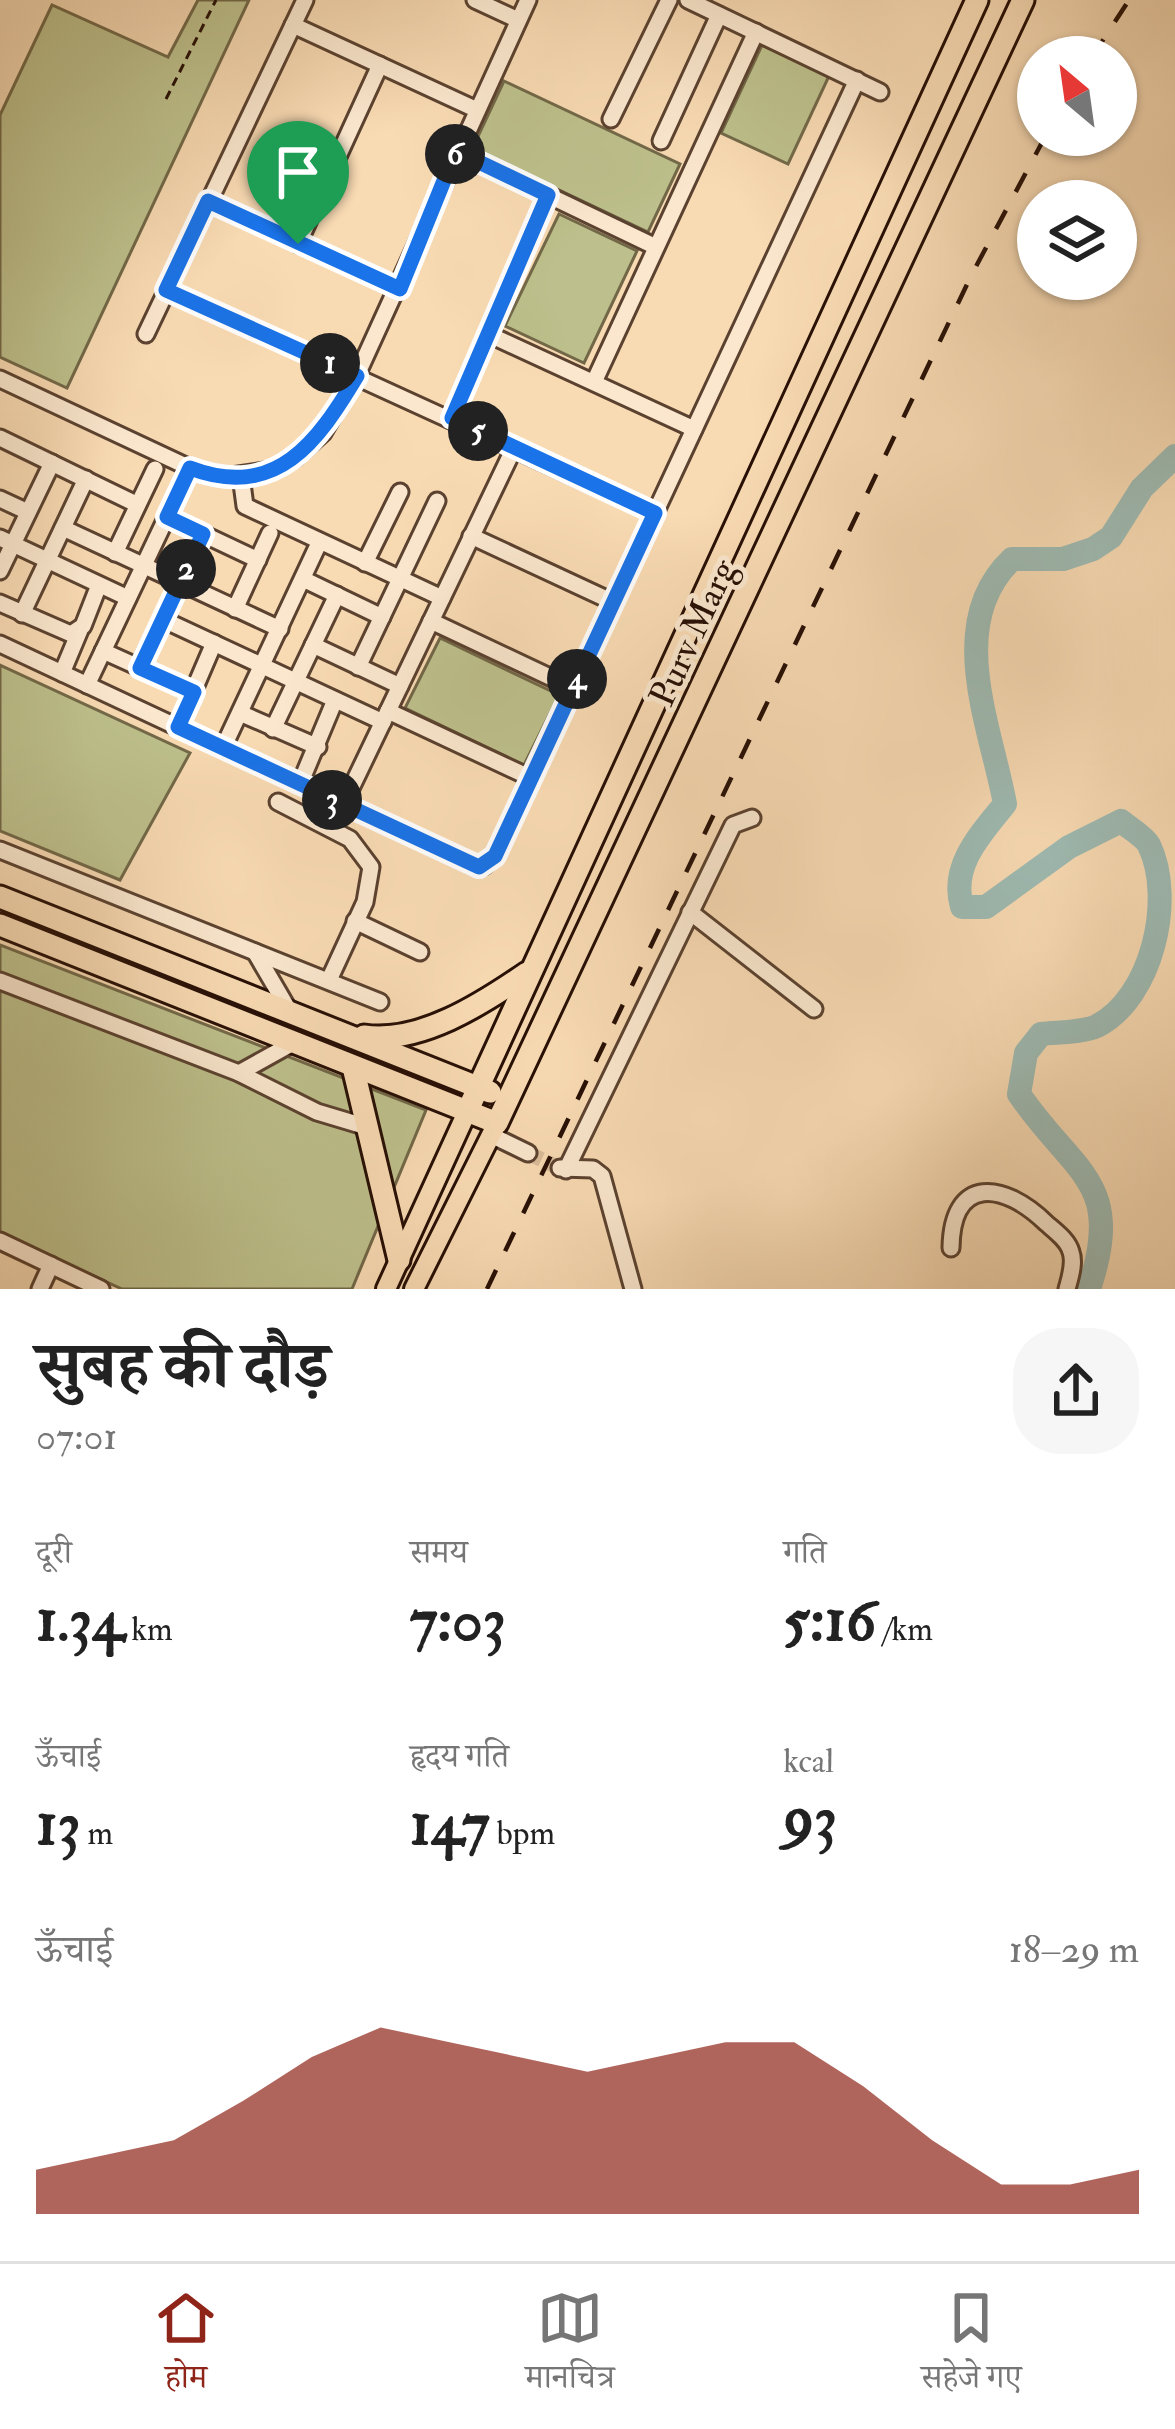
<!DOCTYPE html>
<html lang="hi">
<head>
<meta charset="utf-8">
<style>
	:root { --surface:#fff; --page:#f6f6f6; --text:#222; --muted:#767676; --line:#e0e0e0; --accent:#8f2418 }
	body { margin:0; font-family:"IM FELL Double Pica","Noto Serif Devanagari",serif; background:var(--page); color:var(--text); height:100vh; display:flex; flex-direction:column; font-size:45px; white-space:nowrap }
	* { box-sizing:border-box; margin:0 }
	p { font-size:39px; color:var(--muted) }
	.icon { flex:none; width:66px; height:66px; fill:none; stroke:currentColor; stroke-width:2; stroke-linecap:round; stroke-linejoin:round }
	.map { position:relative; height:1289px; overflow:hidden }
	.side { display:flex; flex-direction:column; background:var(--surface); flex:1 }
	.side>* { flex:none }
	.needle { width:78px; rotate:331deg }
	.buttons { position:absolute; left:1017px; top:36px; display:grid; gap:24px }
	.buttons a { display:grid; place-items:center; width:120px; height:120px; border-radius:50%; background:var(--surface); box-shadow:0 3px 9px #0004; font-size:60px }
	.pin { position:absolute; display:grid; place-items:center; width:102px; height:102px; color:#fff; margin:-123px -51px; border-radius:50% 50% 50% 0; rotate:-45deg; box-shadow:0 0 12px #0007 }
	.pin .icon { rotate:45deg }
	.km { position:absolute; width:60px; height:60px; margin:-30px; border-radius:50%; background:#222; color:#fff; font-size:33px; line-height:60px; text-align:center }
	.round { display:grid; place-items:center; flex:none; width:126px; height:126px; border-radius:48px; background:var(--page) }
	.summary { display:flex; align-items:center; justify-content:space-between; height:204px; padding:0 36px }
	h1 { font-size:66px; font-weight:700; line-height:90px }
	.stats { display:grid; grid-template-columns:repeat(3,1fr); gap:18px; height:204px; padding:12px 36px }
	.stats div { display:grid; align-content:center }
	.stats b { font-size:60px; font-weight:700 }
	.stats small { font-size:33px; font-weight:400 }
	.stats p { font-size:33px }
	.chart { height:336px; padding:24px 36px }
	.chart p { display:flex; justify-content:space-between }
	.chart svg { width:100%; height:216px; margin-top:12px; fill:var(--accent); opacity:.7 }
	.tab-bar { display:flex; justify-content:space-around; align-items:center; height:168px; border-top:3px solid var(--line); background:var(--surface); font-size:33px; color:var(--muted) }
	.tab-bar a { display:grid; justify-items:center; gap:6px }
	.tab-bar .active { color:var(--accent) }
	.map>svg:first-child { display:block }
	.green { fill:#bdc08c; stroke:#726848; stroke-width:3 }
	.lines { fill:none; stroke-linecap:round; stroke-linejoin:round }
	.river { stroke:#9ebab2; stroke-width:24 }
	.minor-tunnel { stroke:#d9bc99; stroke-width:15; stroke-dasharray:15 8; stroke-linecap:butt }
	.minor-casing { stroke:#5b4230; stroke-width:21 }
	.major-casing { stroke:#270f05; stroke-width:24 }
	.highway-casing { stroke:#270f05; stroke-width:27 }
	.path { stroke:#270f05; stroke-width:3; stroke-dasharray:9 6; stroke-linecap:butt }
	.minor { stroke:#fae7ce; stroke-width:15 }
	.major { stroke:#f8dab3; stroke-width:18 }
	.highway { stroke:#f8dab3; stroke-width:21 }
	.rail { stroke:#270f05; stroke-width:4.5; stroke-dasharray:21 21; stroke-linecap:butt }
	.route-casing { stroke:#fff; stroke-width:24 }
	.route { stroke:#1a73e8; stroke-width:15 }
	.labels { text-anchor:middle; dominant-baseline:central; stroke-width:10; stroke-linejoin:round; paint-order:stroke }
	.street-label { font-size:36px; fill:#270f05; stroke:#fae7ce }
</style>
</head>
<body>
<div class="map">
<svg width="1175" height="1289" viewBox="0 0 1175 1289">
	<rect width="100%" height="100%" fill="#f8dab3"/>
	<filter id="stains"><feTurbulence type="fractalNoise" baseFrequency=".00167" numOctaves="4"/><feColorMatrix values="0 0 0 0 .2 0 0 0 0 .09 0 0 0 0 .02 0 0 0 .5 -.17"/></filter>
	<radialGradient id="worn" r=".72"><stop offset=".6" stop-color="#630" stop-opacity="0"/><stop offset="1" stop-color="#630" stop-opacity=".3"/></radialGradient>
	<!-- green -->
	<g class="green">
		<polygon points="198,0 249,0 67,388 0,357 0,115 52,5 168,57"/>
		<polygon points="762,45 829,76 788,164 721,133"/>
		<polygon points="504,81 680,164 648,232 472,149"/>
		<polygon points="559,214 637,251 584,363 505,326"/>
		<polygon points="440,638 559,695 524,765 405,708"/>
		<polygon points="0,665 190,753 120,880 0,831"/>
		<polygon points="0,945 426,1110 352,1289 122,1289 0,1233"/>
	</g>
	<g class="lines">
		<!-- river -->
		<path class="river" d="M1089,1289C1125,1180 1074,1175 1019,1094L1026,1053L1041,1034C1057,1032 1082,1033 1097,1026C1152,998 1175,899 1149,845C1144,836 1129,828 1121,821L1069,847L986,907H962C950,866 980,835 1005,804C991,727 944,623 1012,559H1063L1093,549L1111,537L1142,488L1175,456"/>
		<!-- minor-tunnel -->
		<polyline class="minor-tunnel" points="528,1153 557,1167"/>
		<!-- minor casing -->
		<g class="minor-casing">
			<g id="minor">
				<polyline points="475,0 518,20"/>
				<polyline points="688,0 880,92"/>
				<polyline points="293,25 475,109"/>
				<polyline points="611,119 669,0"/>
				<polyline points="661,141 719,15"/>
				<polyline points="456,151 656,247"/>
				<polyline points="208,201 400,289"/>
				<polyline points="298,244 380,65"/>
				<polyline points="166,290 654,513"/>
				<polyline points="146,334 305,0"/>
				<polyline points="488,334 694,429"/>
				<polyline points="0,379 190,468 225,477 272,470 295,458 323,433 357,375 528,0"/>
				<polyline points="594,382 756,32"/>
				<polyline points="452,419 548,195"/>
				<polyline points="0,438 136,504"/>
				<polyline points="241,476 245,506 442,598"/>
				<polyline points="0,499 28,512"/>
				<polyline points="167,517 258,560"/>
				<polyline points="63,528 280,629"/>
				<polyline points="471,536 613,602"/>
				<polyline points="0,538 128,598"/>
				<polyline points="115,553 155,469"/>
				<polyline points="365,563 400,492"/>
				<polyline points="0,571 52,463"/>
				<polyline points="303,579 382,617"/>
				<polyline points="0,603 71,634 83,626 99,585"/>
				<polyline points="235,609 270,533"/>
				<polyline points="22,614 86,479"/>
				<polyline points="162,619 383,722"/>
				<polyline points="431,621 573,688"/>
				<polyline points="0,644 474,866 484,866 495,856 857,80"/>
				<polyline points="313,645 400,686"/>
				<polyline points="103,651 194,692"/>
				<polyline points="139,667 203,534"/>
				<polyline points="358,667 437,501"/>
				<polyline points="62,673 80,630"/>
				<polyline points="87,685 190,468"/>
				<polyline points="388,711 531,778"/>
				<polyline points="240,713 318,747"/>
				<polyline points="178,727 214,643"/>
				<polyline points="273,729 337,595"/>
				<polyline points="223,748 319,543"/>
				<polyline points="300,784 335,700"/>
				<polyline points="278,802 350,839 371,867 365,902 329,980"/>
				<polyline points="343,805 514,448"/>
				<polyline points="0,850 380,1002"/>
				<polyline points="690,912 814,1009"/>
				<polyline points="355,921 420,952"/>
				<polyline points="255,952 290,1012"/>
				<polyline points="0,981 239,1073 317,1112 367,1127"/>
				<polyline points="239,1073 293,1043"/>
				<polyline points="491,1135 528,1153"/>
				<polyline points="560,1168 593,1169 602,1176 633,1289"/>
				<polyline points="566,1170 733,825 752,818"/>
				<polyline points="0,1241 101,1289"/>
				<path d="M951,1248C952,1175 1004,1182 1046,1223C1055,1231 1068,1240 1071,1252C1075,1263 1070,1278 1067,1289"/>
				<polyline points="40,1289 51,1265"/>
			</g>
		</g>
		<!-- major casing -->
		<g class="major-casing">
			<g id="major">
				<polyline points="386,1289 467,1112"/>
				<polyline points="414,1289 497,1123"/>
			</g>
		</g>
		<!-- highway casing -->
		<g class="highway-casing">
			<g id="highway">
				<polyline points="0,897 490,1092"/>
				<polyline points="0,925 497,1123 1023,0"/>
				<path d="M364,1036C420,1044 482,1004 527,973"/>
				<polyline points="353,1067 399,1260"/>
				<polyline points="467,1112 977,0"/>
			</g>
		</g>
		<!-- path -->
		<polyline class="path" points="166,99 216,0"/>
		<!-- minor -->
		<use href="#minor" class="minor"/>
		<!-- major -->
		<use href="#major" class="major"/>
		<!-- highway -->
		<use href="#highway" class="highway"/>
		<!-- rail -->
		<g class="rail">
			<polyline points="1092,57 1129,0"/>
			<polyline points="487,1289 972,274 1046,135"/>
		</g>
	</g>
	<g class="lines">
		<!-- route casing -->
		<g class="route-casing">
			<path id="route" d="M456,151L548,195L452,418L655,513L495,856L479,867L178,727L194,692L140,668L203,534L167,517L190,468C277,501 318,441 357,376L166,290L208,201L400,289Z"/>
		</g>
		<!-- route -->
		<use href="#route" class="route"/>
	</g>
	<g class="labels">
		<!-- street labels -->
		<g class="street-label">
			<text transform="translate(693 633) rotate(-65)">Purv Marg</text>
		</g>
	</g>
	<rect width="100%" height="100%" filter="url(#stains)"/>
	<rect width="100%" height="100%" fill="url(#worn)"/>
</svg>
<div class="buttons">
<a><svg class="needle" viewBox="-14 -14 28 28"><path d="M0-13l5 13h-10z" fill="#e53935"/><path d="M0 13l5-13h-10z" fill="#767676"/></svg></a>
<a><svg class="icon" aria-label="layers" viewBox="0 0 24 24"><path d="M12 4l9 5-9 5-9-5zM3 14l9 5 9-5"/></svg></a>
</div>
<div class="pin" style="left:298px;top:244px;background:#1e9e55"><svg class="icon" aria-label="arrive" viewBox="0 0 24 24"><path d="M6 21V4h12l-3 4 3 4H6"/></svg></div>
<b class="km" style="left:330px;top:363px">1</b>
<b class="km" style="left:186px;top:569px">2</b>
<b class="km" style="left:332px;top:800px">3</b>
<b class="km" style="left:577px;top:679px">4</b>
<b class="km" style="left:478px;top:431px">5</b>
<b class="km" style="left:455px;top:154px">6</b>
</div>
<section class="side">
<div class="summary"><div><h1>सुबह की दौड़</h1><p>07:01</p></div><a class="round"><svg class="icon" aria-label="share" viewBox="0 0 24 24"><path d="M12 15V3M7 8l5-5 5 5M5 13v7h14v-7"/></svg></a></div>
<div class="stats">
<div><p>दूरी</p><b>1.34<small> km</small></b></div>
<div><p>समय</p><b>7:03</b></div>
<div><p>गति</p><b>5:16<small> /km</small></b></div>
</div>
<div class="stats">
<div><p>ऊँचाई</p><b>13<small> m</small></b></div>
<div><p>हृदय गति</p><b>147<small> bpm</small></b></div>
<div><p>kcal</p><b>93</b></div>
</div>
<div class="chart"><p><span>ऊँचाई</span>18–29 m</p>
<svg viewBox="0 0 160 44" preserveAspectRatio="none"><path d="M0 44V35L10 32L20 29L30 21L40 12L50 6L60 9L70 12L80 15L90 12L100 9L110 9L120 18L130 29L140 38L150 38L160 35V44z"/></svg>
</div>
</section>
<nav class="tab-bar">
<a class="active"><svg class="icon" aria-label="home" viewBox="0 0 24 24"><path d="M3 11l9-7 9 7M6 9v11h12V9"/></svg>होम</a>
<a><svg class="icon" aria-label="map" viewBox="0 0 24 24"><path d="M3 6l6-2 6 2 6-2v14l-6 2-6-2-6 2zM9 4v14M15 6v14"/></svg>मानचित्र</a>
<a><svg class="icon" aria-label="saved" viewBox="0 0 24 24"><path d="M7 4h10v16l-5-4-5 4z"/></svg>सहेजे गए</a>
</nav>
</body>
</html>
